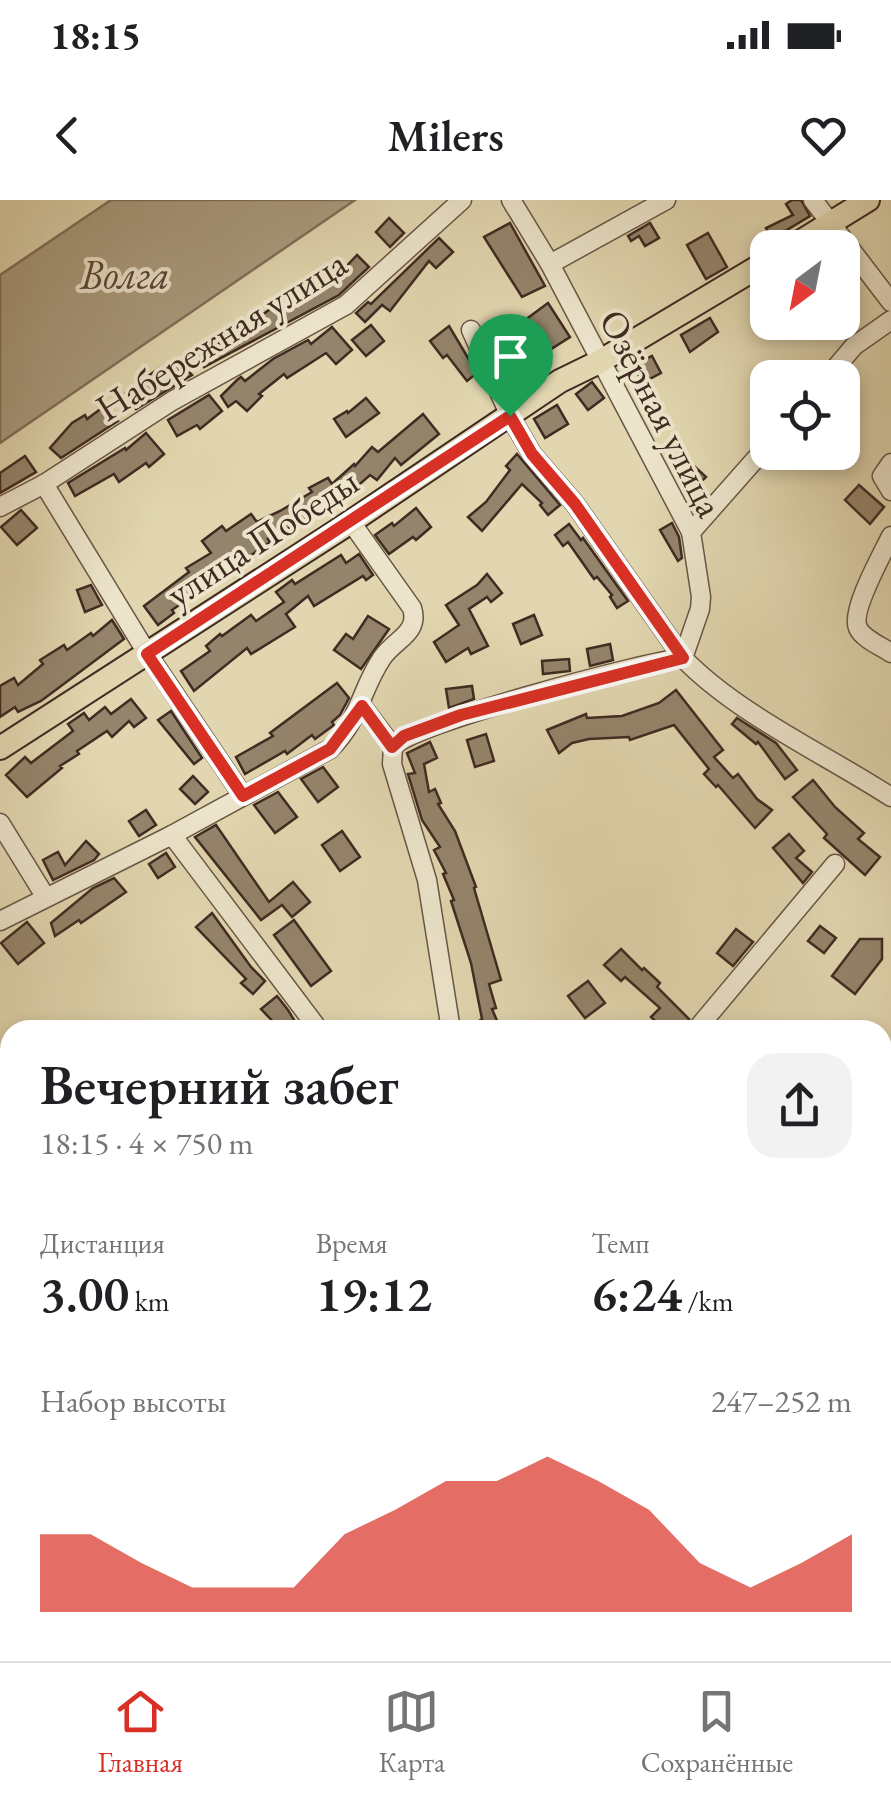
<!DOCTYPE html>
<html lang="ru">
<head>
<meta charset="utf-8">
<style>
	:root { --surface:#fff; --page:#f2f2f2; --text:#202124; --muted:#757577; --line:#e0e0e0; --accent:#d93025 }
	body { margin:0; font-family:"EB Garamond",serif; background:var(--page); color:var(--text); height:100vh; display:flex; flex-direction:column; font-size:38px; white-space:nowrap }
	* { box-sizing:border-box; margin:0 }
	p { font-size:32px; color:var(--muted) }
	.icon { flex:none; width:55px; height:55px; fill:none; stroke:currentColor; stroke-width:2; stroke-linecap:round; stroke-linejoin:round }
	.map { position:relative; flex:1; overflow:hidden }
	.sheet { position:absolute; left:0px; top:820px; width:892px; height:642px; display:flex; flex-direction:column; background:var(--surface); border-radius:30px 30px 0 0; box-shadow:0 5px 15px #0003 }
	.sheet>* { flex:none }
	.needle { width:65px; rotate:212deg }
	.controls { position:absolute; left:750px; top:30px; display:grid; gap:20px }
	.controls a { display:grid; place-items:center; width:110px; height:110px; border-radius:20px; background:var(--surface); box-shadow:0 5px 15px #0003; font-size:50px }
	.pin { position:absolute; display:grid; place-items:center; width:85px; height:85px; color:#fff; margin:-102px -42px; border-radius:50% 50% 50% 0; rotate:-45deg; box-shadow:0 0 10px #0007 }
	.pin .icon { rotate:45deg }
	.round { display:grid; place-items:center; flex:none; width:105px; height:105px; border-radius:30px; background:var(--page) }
	.head { display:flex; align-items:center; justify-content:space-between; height:170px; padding:0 40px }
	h1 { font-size:55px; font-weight:600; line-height:75px }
	.metrics { display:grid; grid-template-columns:repeat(3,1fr); gap:15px; height:170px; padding:10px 40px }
	.metrics div { display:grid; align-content:center }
	.metrics b { font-size:50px; font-weight:600 }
	.metrics small { font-size:28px; font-weight:400 }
	.metrics p { font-size:28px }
	.chart { height:280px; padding:20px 40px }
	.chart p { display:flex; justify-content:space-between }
	.chart svg { width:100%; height:180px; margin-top:10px; fill:var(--accent); opacity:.7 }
	.status { display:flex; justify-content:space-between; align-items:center; height:70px; padding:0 50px; background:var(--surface); direction:ltr }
	.status svg { height:28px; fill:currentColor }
	header { display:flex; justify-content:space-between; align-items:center; height:130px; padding:0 40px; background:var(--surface); font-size:45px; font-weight:600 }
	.tab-bar { display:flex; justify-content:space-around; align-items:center; height:140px; border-top:2px solid var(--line); background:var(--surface); font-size:28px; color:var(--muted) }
	.tab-bar a { display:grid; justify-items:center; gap:5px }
	.tab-bar .selected { color:var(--accent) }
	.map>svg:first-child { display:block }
	.water { fill:#aa9c7f; stroke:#806f5a; stroke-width:2.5 }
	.building { fill:#94846b; stroke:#402b22; stroke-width:2.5 }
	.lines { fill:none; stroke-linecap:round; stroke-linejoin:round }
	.minor-casing { stroke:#685645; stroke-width:21 }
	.major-casing { stroke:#402b22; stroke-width:26 }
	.minor { stroke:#ece4cb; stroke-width:18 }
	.major { stroke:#e1d6af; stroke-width:22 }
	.route-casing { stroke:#fff; stroke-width:20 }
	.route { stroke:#d93025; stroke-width:12 }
	.labels { text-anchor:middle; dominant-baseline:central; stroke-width:8; stroke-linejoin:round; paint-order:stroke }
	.street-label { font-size:38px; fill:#402b22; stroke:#ece4cb }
	.water-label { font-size:40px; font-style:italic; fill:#5a4739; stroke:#ece4cb }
</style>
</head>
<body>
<div class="status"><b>18:15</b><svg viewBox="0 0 49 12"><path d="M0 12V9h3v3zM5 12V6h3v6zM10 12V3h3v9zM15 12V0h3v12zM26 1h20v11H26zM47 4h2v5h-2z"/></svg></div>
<header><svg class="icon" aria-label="back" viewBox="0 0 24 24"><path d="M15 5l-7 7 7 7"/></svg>Milers<svg class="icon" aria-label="heart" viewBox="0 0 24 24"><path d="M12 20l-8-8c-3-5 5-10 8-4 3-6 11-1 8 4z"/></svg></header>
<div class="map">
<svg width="891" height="1461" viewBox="0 0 891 1461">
	<rect width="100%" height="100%" fill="#e1d6af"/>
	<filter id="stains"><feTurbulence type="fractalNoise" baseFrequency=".002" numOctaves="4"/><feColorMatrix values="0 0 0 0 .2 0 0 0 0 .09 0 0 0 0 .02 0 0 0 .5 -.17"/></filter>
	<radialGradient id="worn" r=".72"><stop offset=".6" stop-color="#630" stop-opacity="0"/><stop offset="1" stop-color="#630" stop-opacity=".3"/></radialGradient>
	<!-- water -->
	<polygon class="water" points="111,0 355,0 0,243 0,75"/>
	<!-- building -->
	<g class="building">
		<polygon points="792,0 801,0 810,16 772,39 766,28 793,15 786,4"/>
		<polygon points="389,18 404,33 390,47 376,32"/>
		<polygon points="510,23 545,86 522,97 484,37"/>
		<polygon points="650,23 659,38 645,46 639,36 631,41 628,36"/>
		<polygon points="708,33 727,67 706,79 687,45"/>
		<polygon points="439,38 453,52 436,68 429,61 390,111 382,105 365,122 356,113 368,102 371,104"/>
		<polygon points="357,55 369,67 339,95 204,167 195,151 209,143 211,148 263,117 262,115 273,107 276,111 327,79 330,84"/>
		<polygon points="548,103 570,137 548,151 525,120"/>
		<polygon points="710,118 718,132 690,152 681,135"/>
		<polygon points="371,125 384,141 366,156 352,140"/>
		<polygon points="449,126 477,173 467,181 447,155 443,158 430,141"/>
		<polygon points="332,127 352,150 336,164 326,153 287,178 284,174 259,194 262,196 247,211 236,201 228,207 221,196 237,180 241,177 245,181 273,159 308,140 311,144"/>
		<polygon points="652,156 661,173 642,183 634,165"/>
		<polygon points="180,162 192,175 136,209 124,194 159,168 164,176"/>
		<polygon points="592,182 604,198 588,210 576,194"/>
		<polygon points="209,195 222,211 200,229 197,225 177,236 168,220"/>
		<polygon points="366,198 379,213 346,237 334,219 347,211 348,213"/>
		<polygon points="106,205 118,221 61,258 50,248 72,223 85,215 87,219"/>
		<polygon points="557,205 568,224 545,238 534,219"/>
		<polygon points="423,214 439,234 401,265 395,258 377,280 370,275 343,299 268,339 270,342 172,410 174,413 158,425 144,406 189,372 186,368 211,353 202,341 222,326 226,331 251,314 257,322 280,311 312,292 309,288 328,278 332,284 354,264 355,266 372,247 378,252"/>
		<polygon points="146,233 164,254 149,267 146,263 119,282 114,274 75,296 68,283 125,248 126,250"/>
		<polygon points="517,254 560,305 548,315 540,305 542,303 522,284 482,331 468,317 486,302 510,270 506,266"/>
		<polygon points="25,256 36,272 0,293 0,273"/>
		<polygon points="694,266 706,277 691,291 680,280"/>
		<polygon points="859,285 884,307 870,324 845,300"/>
		<polygon points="416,308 431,327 416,340 413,337 389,354 375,335 392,323 394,326"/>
		<polygon points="21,310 37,328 17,345 1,327"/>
		<polygon points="672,323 679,337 682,358 678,361 660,330"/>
		<polygon points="569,324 581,340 583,338 628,401 617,408 610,397 612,395 597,377 594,379 568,342 563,346 555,335"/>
		<polygon points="359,354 373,375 366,380 363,376 314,406 308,396 286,414 295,427 251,454 247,448 194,491 181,471 210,451 206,446 220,434 222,436 251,415 256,421 284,402 276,392 292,380 295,384 341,355 346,363"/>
		<polygon points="487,374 502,393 491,402 487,397 469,409 488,446 471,454 468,448 446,462 434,442 459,425 446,405 477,385"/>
		<polygon points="91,385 102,405 85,412 77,390"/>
		<polygon points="534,415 542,435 521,444 513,424"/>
		<polygon points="368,416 389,429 361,469 334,450 346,434 353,439"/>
		<polygon points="112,420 124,439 41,501 18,512 15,507 0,517 0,486 14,478 18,485 43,464 40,460 64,445 67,450 91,433 93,436"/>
		<polygon points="610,444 613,460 590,466 587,449"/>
		<polygon points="569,459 570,471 543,474 542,461"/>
		<polygon points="337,483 349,498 340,515 332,522 334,525 315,539 312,535 287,554 285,551 245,574 236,557 273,536 270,533"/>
		<polygon points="472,486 474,499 449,508 446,489"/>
		<polygon points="676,490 723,550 714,557 733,578 738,574 757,599 772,610 755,628 718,585 716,587 704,574 709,569 674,525 630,540 629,537 589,539 572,543 559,553 547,530 586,514 587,518 622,516 659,503"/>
		<polygon points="131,499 146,518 134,527 129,521 112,537 107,531 77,551 79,554 60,566 62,568 27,597 6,575 25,557 31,563 73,531 68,524 84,513 89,520 105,507 111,514"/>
		<polygon points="171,511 202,558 194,564 158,520"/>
		<polygon points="737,518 776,543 797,570 785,579 758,542 756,544 732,524"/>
		<polygon points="486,534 494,561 475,567 467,540"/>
		<polygon points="430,542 437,558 424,564 429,592 435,589 441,603 438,604 455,631 476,687 474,688 501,780 489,784 496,808 492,809 501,830 483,830 479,821 482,819 471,763 451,701 454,700 443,674 446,673 434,650 440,647 422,620 408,574 415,573 407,553"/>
		<polygon points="323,567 338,587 318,602 301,579"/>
		<polygon points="193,576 208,592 195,604 180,589"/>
		<polygon points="813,580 835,607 864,633 858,639 880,657 865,675 824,638 827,634 793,597"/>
		<polygon points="278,592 297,617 275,633 254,605"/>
		<polygon points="146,610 156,625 139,636 129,621"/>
		<polygon points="216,625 269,702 293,682 310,702 292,717 282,705 261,720 195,637"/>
		<polygon points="342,631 360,657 340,671 322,645"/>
		<polygon points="789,634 804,651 796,658 812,672 803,683 773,648"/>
		<polygon points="86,641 99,654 94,660 53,680 43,660 58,652 65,665"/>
		<polygon points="166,653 175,667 158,678 149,664"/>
		<polygon points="114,678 126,692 81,723 79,720 55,736 51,723 93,688"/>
		<polygon points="212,713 251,767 265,781 253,794 241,783 246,779 196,727"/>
		<polygon points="294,720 331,771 311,786 274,735"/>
		<polygon points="27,722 44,743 18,764 1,743"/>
		<polygon points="820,726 836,738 824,753 808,741"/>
		<polygon points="736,729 753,742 733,766 717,753"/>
		<polygon points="860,739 882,739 882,759 855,794 832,776"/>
		<polygon points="621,749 642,770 644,768 660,783 657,787 689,819 679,830 664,830 651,817 660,808 625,777 621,781 604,765"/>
		<polygon points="588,781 605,803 585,818 568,796"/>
		<polygon points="277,796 288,810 300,830 281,830 261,809"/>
		<polygon points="0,1142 10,1148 10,1208 0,1219"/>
	</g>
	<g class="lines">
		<!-- minor casing -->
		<g class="minor-casing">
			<g id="minor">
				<path d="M511,0L550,64L691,332L701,397L700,409L683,458C737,514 825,554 891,597"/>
				<polyline points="813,0 891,102"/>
				<polyline points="550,64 666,0"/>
				<polyline points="827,178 854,146 891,120"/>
				<polyline points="891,263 882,276 891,291"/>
				<polyline points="44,284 147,453 243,596"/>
				<polyline points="0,307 44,284 172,201 346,105 462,0"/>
				<polyline points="691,332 768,245"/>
				<path d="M891,336C883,353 850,411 858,428C863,439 881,446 891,453"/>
				<polyline points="362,506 393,547"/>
				<polyline points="0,623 45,696"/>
				<polyline points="172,635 319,830"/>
				<path d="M0,721L172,635L330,549C361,518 360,491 382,458C395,439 420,433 412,408L351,322"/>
				<path d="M451,830L427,680L392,564L393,547C407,525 647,461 683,458L575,304L532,254L510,216L471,130"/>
				<polyline points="696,830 835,664"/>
				<polyline points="0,922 10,928"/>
				<polyline points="882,928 891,916"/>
				<polyline points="882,1017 891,1020"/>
				<polyline points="0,1021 10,1026"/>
				<polyline points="0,1241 10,1226"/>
				<polyline points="882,1304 891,1309"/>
				<polyline points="864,1452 873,1461"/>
				<polyline points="531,1461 538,1452"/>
				<polyline points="683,1461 690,1452"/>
				<polyline points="798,1461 805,1452"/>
			</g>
		</g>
		<!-- major casing -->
		<g class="major-casing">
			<g id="major">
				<polyline points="790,48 868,0"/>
				<polyline points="0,548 343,327 560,181 599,162 768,61"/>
				<polyline points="0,1255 10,1261"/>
				<polyline points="289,1452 300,1461"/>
			</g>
		</g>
		<!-- minor -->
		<use href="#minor" class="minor"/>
		<!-- major -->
		<use href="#major" class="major"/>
	</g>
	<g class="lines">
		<!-- route casing -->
		<g class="route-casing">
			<polygon id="route" points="510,216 532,254 575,304 683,458 461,515 404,536 392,547 362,506 330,549 243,596 147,454"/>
		</g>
		<!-- route -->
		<use href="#route" class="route"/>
	</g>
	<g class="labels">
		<!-- street labels -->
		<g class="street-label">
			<text transform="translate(221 135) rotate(-32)">Набережная улица</text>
			<text transform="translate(662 213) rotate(63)">Озёрная улица</text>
			<text transform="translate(262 337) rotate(-33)">улица Победы</text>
		</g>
		<!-- water labels -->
		<g class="water-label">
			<text x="125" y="74">Волга</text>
		</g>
	</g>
	<rect width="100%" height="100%" filter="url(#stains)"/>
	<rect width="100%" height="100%" fill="url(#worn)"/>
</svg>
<div class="controls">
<a><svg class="needle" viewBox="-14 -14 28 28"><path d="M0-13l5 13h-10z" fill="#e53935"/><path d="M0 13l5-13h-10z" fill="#757577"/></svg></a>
<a><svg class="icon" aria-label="locate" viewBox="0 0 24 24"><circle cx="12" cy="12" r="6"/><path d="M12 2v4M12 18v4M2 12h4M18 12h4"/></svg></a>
</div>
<div class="pin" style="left:510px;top:216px;background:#1e9e55"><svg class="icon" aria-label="arrive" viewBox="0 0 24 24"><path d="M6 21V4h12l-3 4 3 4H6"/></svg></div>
<section class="sheet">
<div class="head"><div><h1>Вечерний забег</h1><p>18:15 · 4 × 750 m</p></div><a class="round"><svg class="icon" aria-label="share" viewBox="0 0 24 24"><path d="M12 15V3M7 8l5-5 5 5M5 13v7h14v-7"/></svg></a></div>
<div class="metrics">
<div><p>Дистанция</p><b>3.00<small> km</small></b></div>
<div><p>Время</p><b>19:12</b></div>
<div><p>Темп</p><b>6:24<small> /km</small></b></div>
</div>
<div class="chart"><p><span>Набор высоты</span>247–252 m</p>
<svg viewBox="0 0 160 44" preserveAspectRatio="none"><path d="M0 44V25L10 25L20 32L30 38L40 38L50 38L60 25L70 19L80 12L90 12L100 6L110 12L120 19L130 32L140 38L150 32L160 25V44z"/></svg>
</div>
</section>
</div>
<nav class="tab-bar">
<a class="selected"><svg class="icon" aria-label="home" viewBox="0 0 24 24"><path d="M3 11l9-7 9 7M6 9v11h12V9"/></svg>Главная</a>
<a><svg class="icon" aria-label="map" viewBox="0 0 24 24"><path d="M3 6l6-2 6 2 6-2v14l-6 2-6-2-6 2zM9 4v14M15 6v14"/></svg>Карта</a>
<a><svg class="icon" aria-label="saved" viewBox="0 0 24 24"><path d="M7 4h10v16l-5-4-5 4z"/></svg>Сохранённые</a>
</nav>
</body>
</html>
